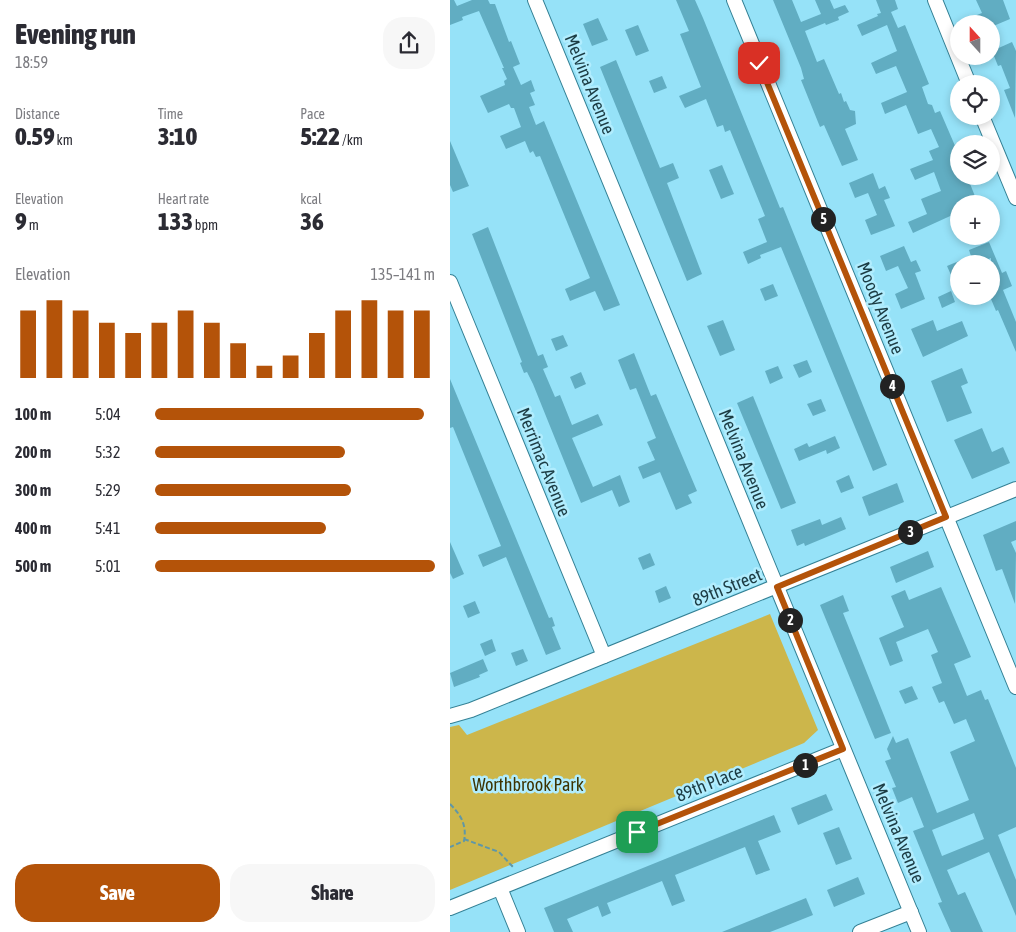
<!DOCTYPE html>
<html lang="en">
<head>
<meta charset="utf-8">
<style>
	:root { --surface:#fff; --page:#f7f7f7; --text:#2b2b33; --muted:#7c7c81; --accent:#b45309 }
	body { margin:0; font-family:"Asap Condensed",sans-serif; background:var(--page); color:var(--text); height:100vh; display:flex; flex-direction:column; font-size:19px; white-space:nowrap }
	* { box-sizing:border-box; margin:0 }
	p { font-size:16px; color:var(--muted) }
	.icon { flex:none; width:28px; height:28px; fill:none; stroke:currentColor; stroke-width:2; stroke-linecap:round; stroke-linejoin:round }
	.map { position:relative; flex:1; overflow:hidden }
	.details { display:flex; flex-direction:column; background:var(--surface); width:450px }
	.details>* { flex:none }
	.needle { width:32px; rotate:339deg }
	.controls { position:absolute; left:500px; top:15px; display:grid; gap:10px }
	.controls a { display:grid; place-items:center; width:50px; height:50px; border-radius:50%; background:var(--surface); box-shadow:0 2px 8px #0003; font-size:25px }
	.pin { position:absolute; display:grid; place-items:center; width:42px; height:42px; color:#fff; margin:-21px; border-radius:10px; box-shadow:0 2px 8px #0006 }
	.km { position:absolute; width:25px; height:25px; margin:-12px; border-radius:50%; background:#222; color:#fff; font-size:14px; line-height:25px; text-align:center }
	.round { display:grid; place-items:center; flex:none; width:52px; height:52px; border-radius:20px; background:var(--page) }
	.summary { display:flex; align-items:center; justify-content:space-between; height:85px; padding:0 15px }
	h1 { font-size:28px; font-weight:800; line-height:38px }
	.metrics { display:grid; grid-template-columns:repeat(3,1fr); gap:8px; height:85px; padding:5px 15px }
	.metrics div { display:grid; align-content:center }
	.metrics b { font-size:25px; font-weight:800 }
	.metrics small { font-size:14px; font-weight:400 }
	.metrics p { font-size:14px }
	.chart { height:140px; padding:10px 15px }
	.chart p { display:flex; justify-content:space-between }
	.chart svg { width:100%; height:90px; margin-top:5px; stroke:var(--accent); stroke-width:6 }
	.action { display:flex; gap:10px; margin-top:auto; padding:10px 15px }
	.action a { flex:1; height:58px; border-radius:20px; background:var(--accent); color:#fff; font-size:20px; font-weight:800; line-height:58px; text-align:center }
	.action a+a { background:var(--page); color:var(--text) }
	ul { padding:0 15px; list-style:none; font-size:16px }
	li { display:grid; grid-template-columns:80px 60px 1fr; align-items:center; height:38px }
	li i { height:12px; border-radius:6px; background:var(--accent) }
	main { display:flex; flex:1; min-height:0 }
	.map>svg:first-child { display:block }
	.green { fill:#ccb64b }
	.building { fill:#61adc2; fill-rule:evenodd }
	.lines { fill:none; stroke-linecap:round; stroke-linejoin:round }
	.minor-casing { stroke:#348195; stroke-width:16 }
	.path { stroke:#5f97a7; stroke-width:2; stroke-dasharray:5 2.5; stroke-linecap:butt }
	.minor { stroke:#fff; stroke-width:14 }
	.route-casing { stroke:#fff; stroke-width:10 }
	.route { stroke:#b45309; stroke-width:6 }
	.labels { text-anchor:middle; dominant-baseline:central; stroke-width:5; stroke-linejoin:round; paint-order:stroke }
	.street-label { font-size:18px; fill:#1c3c44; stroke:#b1edfe }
	.park-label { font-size:18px; fill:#3d3300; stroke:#b1edfe }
</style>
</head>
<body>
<main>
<section class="details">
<div class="summary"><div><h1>Evening run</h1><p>18:59</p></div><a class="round"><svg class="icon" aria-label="share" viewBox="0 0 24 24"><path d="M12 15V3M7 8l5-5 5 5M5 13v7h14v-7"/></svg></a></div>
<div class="metrics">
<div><p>Distance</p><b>0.59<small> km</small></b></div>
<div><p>Time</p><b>3:10</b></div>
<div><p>Pace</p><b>5:22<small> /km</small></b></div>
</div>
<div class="metrics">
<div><p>Elevation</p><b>9<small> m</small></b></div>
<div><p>Heart rate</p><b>133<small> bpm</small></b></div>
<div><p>kcal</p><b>36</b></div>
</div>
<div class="chart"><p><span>Elevation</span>135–141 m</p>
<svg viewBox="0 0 160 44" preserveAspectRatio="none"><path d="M5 44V11M15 44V6M25 44V11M35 44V17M45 44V22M55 44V17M65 44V11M75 44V17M85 44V27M95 44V38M105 44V33M115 44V22M125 44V11M135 44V6M145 44V11M155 44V11"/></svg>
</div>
<ul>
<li><b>100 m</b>5:04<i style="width:96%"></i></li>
<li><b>200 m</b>5:32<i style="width:68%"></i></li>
<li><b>300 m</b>5:29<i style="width:70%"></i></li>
<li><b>400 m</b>5:41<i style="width:61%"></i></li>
<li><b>500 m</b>5:01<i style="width:100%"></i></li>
</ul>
<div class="action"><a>Save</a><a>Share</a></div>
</section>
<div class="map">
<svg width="566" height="932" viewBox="0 0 566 932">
	<rect width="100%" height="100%" fill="#96e2f8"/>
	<!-- green -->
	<polygon class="green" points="320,614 368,730 354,743 0,890 0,727 9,725 17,735"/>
	<!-- building -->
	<g class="building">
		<polygon points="0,0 4,0 7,6 22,0 38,0 40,4 45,4 59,42 61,41 70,64 63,67 71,85 81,80 85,91 80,93 85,105 79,107 86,125 94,121 170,305 154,311 145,291 120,301 115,289 140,278 90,156 86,157 83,151 80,153 75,141 56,149 50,136 71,127 64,108 61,108 59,104 38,113 30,96 55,85 54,81 57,79 52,68 54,68 29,11 12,17 13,20 0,25"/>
		<polygon points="226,0 245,0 253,18 330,208 333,207 437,465 423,471 331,247 310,255 311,258 298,264 293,252 317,242 308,219 315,216 280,130 275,132 273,125 267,127 256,99 235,108 229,96 251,87 230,34 239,31"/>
		<polygon points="323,0 342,0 351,22 371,14 365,0 380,0 384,9 395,5 399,12 388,17 389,20 376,25 375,23 355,31 367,62 374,59 389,94 391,93 394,102 396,101 400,110 405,111 406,124 395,129 408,160 392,166 374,125 370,127 351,80 354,79 351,68"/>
		<polygon points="426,0 445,0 448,9 441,12 448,28 455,25 479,84 472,87 478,104 482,105 485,113 490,111 509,155 509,176 517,176 528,204 509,204 509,212 463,233 458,222 477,214 471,199 491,191 484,172 465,180 460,169 483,160 479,151 489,147 481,129 468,134 456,105 435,114 431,103 457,92 446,66 426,74 421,63 447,51 437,25 412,36 407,25 428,16 427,14 431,13"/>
		<polygon points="526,0 553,0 560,19 541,27 541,24 530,24 527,15 532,13"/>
		<polygon points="148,18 158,40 142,46 133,24"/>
		<polygon points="188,25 199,51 186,56 175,30"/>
		<polygon points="562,42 566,51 565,118 554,90 560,88 551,65 548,66 542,51"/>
		<polygon points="166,60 210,168 223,163 229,178 217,183 252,274 237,281 150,67"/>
		<polygon points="212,76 217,88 204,93 199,81"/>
		<polygon points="0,141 19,186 3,192 0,185"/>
		<polygon points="272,165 284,194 271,199 259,170"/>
		<polygon points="423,173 429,189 435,186 440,198 434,200 445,226 421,235 415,220 427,215 418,193 405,198 399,183"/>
		<polygon points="38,227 88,356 93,354 98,367 93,369 105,397 110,395 122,425 148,414 153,425 122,438 143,487 170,475 180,502 169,507 162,490 131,503 83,384 77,372 74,373 70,363 72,362 22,234"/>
		<polygon points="539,242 552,273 556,271 562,286 553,290 566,322 566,352 548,310 546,311 541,299 541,258 527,264 509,264 509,293 497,266 521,256 519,250"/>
		<polygon points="454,246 461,262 466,260 471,271 465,273 475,299 451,309 445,294 458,288 448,266 436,271 430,256"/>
		<polygon points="323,284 328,296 315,301 310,289"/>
		<polygon points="501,291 505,302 492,308 488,297"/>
		<polygon points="273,320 285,350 270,356 257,326"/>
		<polygon points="483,320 487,331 512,321 518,336 473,357 461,329"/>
		<polygon points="113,335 118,346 106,351 101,339"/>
		<polygon points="184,353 201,396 206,394 247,491 238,495 242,503 226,510 210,472 193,479 188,467 205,460 197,442 206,438 186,388 180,390 168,360"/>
		<polygon points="357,360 362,372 349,378 343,365"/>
		<polygon points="328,366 333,378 320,384 315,371"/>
		<polygon points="512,368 518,383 511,386 522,413 497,422 481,381"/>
		<polygon points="131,372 136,384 125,389 120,377"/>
		<polygon points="0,379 99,618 102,617 105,626 102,627 111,649 96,655 56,557 33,567 28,555 51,546 3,427 0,428"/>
		<polygon points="303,396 346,503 331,509 287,403"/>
		<polygon points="371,399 376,411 363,416 357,404"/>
		<polygon points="532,428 542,452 553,447 560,463 522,479 504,440"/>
		<polygon points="385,436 390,448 377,454 376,450 349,461 344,449 357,443 359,447"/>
		<polygon points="399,475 404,488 391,493 386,481"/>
		<polygon points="447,483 454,502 419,516 412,497"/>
		<polygon points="391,517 396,529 355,546 354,543 347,546 341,530 370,519 372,525"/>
		<polygon points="566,521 566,540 561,542 566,553 565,604 552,569 546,571 533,535"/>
		<polygon points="0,542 14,574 3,579 0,573"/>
		<polygon points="478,551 484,567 446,583 440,567"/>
		<polygon points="200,553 205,565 193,570 188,558"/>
		<polygon points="216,586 221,598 209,603 205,591"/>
		<path d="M491,587L521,657L504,664L517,696L531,690L535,700L538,699L566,768V827L548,835L566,880V916L539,852L497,870L508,895L515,892L533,932H501L488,903L492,902L463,831L474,827L462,797L448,803L442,788L446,787L435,761L441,759L437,749L443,736L446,743L458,738L487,813L519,800L500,752L525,741L516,719L504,724L494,701L489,703L482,687L492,683L481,655L488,652L478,629L446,642L453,661L440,666L429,638L454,627L441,596L455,590L459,600ZM524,813L534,839L492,856L482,830Z"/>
		<polygon points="393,595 399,611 393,613 441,733 425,739 370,605"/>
		<polygon points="25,601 30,613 18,618 13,606"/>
		<polygon points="42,639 46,651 35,656 30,644"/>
		<polygon points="73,649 78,661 66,666 61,653"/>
		<polygon points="33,659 38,671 29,675 30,677 4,687 0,673"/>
		<polygon points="462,686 468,699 455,704 449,691"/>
		<polygon points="376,794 383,810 348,825 341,808"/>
		<polygon points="324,815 331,832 308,841 320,870 306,875 295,847 225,875 235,901 222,906 212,881 157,903 161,913 152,917 148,906 117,919 123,932 104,932 94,908"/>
		<polygon points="389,827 402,859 386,865 373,833"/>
		<polygon points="408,877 415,894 384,907 377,890"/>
		<polygon points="356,898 363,915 333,927 320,932 272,932"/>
	</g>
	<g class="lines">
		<!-- minor casing -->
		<g class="minor-casing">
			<g id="minor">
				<polyline points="85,0 469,932"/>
				<polyline points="284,0 566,687"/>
				<polyline points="485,0 519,84"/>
				<polyline points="532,116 566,198"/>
				<polyline points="0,282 154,656"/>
				<polyline points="0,716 21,710 566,489"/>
				<polyline points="50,888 68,932"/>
				<polyline points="0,908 393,749"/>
				<polyline points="410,932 461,912"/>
			</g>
		</g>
		<!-- path -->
		<g class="path">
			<path d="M0,804C11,815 17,825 14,841L0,847"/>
			<polyline points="14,839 49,852 63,867"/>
		</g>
		<!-- minor -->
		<use href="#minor" class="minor"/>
	</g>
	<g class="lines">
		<!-- route casing -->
		<g class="route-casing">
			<polyline id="route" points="187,832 393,749 327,587 496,517 309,63"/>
		</g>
		<!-- route -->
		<use href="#route" class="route"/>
	</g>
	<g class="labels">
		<!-- street labels -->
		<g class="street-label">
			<text transform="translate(140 84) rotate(68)">Melvina Avenue</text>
			<text transform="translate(431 308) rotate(68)">Moody Avenue</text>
			<text transform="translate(294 459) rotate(68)">Melvina Avenue</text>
			<text transform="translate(94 462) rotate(68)">Merrimac Avenue</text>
			<text transform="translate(277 587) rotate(-22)">89th Street</text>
			<text transform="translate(259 783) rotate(-22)">89th Place</text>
			<text transform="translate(449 833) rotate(67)">Melvina Avenue</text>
		</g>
		<!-- park labels -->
		<g class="park-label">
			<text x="78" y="784">Worthbrook Park</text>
		</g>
	</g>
</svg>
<div class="controls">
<a><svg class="needle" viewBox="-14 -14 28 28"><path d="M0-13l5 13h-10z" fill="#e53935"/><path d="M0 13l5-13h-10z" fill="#7c7c81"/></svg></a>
<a><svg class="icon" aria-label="locate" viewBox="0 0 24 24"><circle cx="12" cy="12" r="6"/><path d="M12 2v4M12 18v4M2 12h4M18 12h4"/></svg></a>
<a><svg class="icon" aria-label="layers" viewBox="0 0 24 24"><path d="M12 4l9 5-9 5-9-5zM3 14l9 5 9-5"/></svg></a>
<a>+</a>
<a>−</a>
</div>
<div class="pin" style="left:187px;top:832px;background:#1e9e55"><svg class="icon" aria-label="arrive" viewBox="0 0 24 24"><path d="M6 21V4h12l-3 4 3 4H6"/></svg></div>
<div class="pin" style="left:309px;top:63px;background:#d93025"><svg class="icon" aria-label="check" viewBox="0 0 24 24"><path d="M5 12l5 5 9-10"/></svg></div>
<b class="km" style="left:355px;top:765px">1</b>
<b class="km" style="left:340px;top:620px">2</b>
<b class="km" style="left:460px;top:532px">3</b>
<b class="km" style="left:442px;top:386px">4</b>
<b class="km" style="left:373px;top:219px">5</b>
</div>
</main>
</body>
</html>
